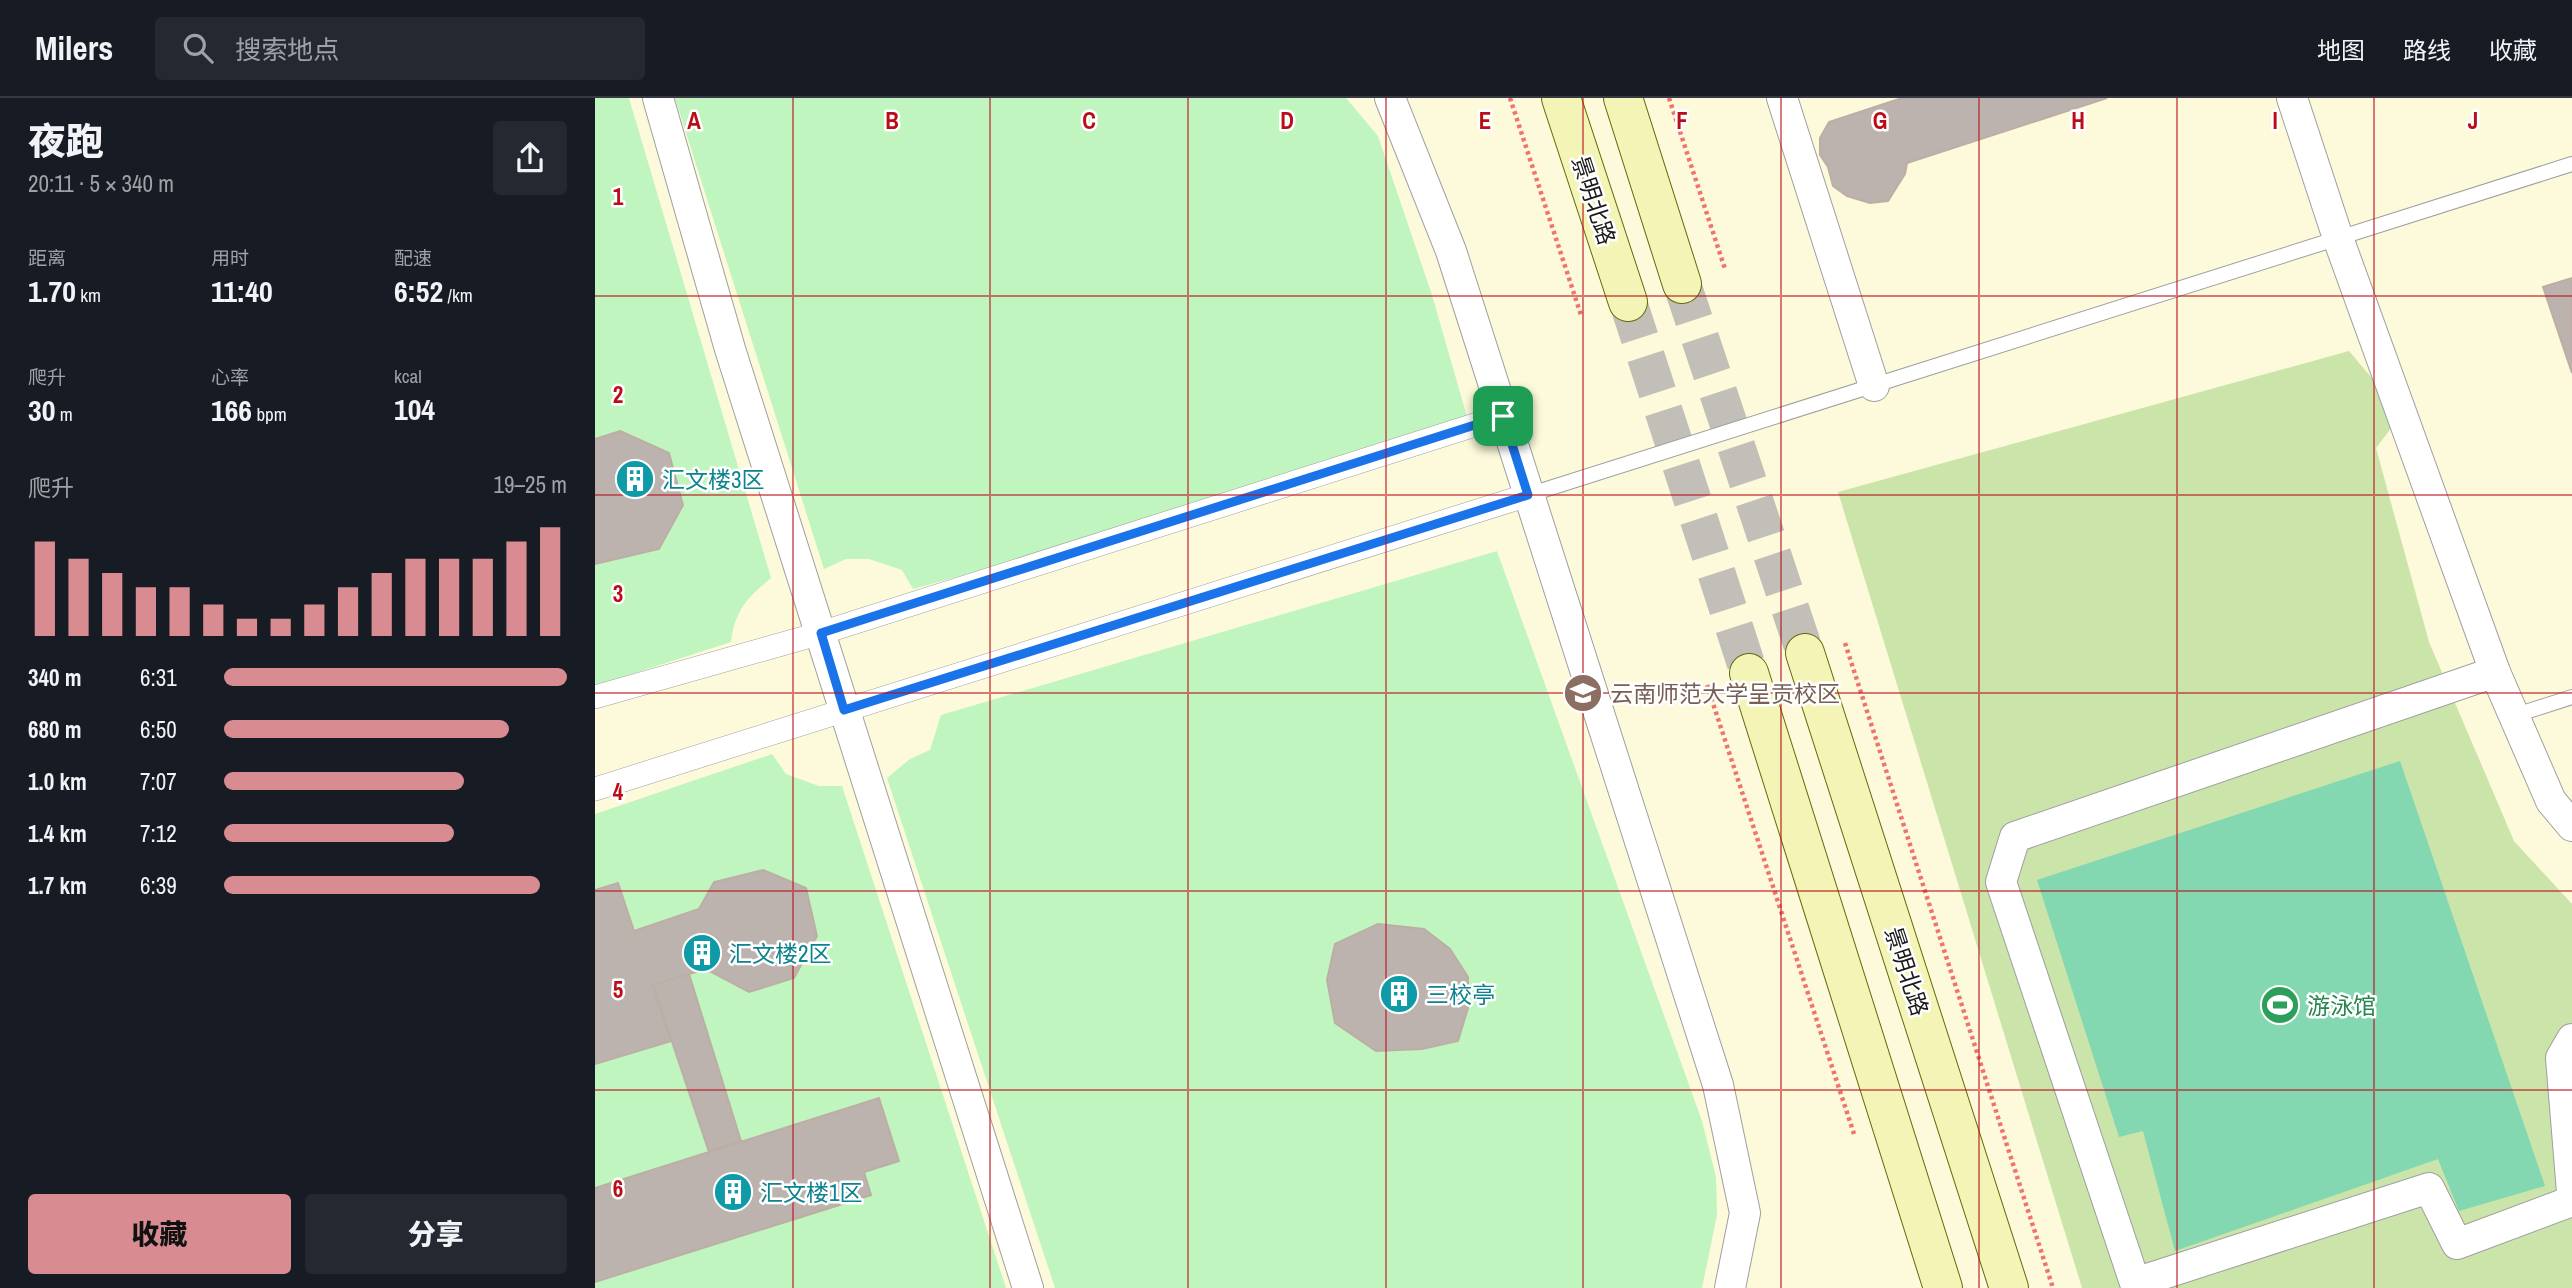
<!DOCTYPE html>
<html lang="zh">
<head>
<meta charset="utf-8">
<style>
	:root { --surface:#171b24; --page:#242831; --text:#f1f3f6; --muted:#9ea1a6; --line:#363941; --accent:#d88c92 }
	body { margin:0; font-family:"Archivo Narrow","Noto Sans SC",sans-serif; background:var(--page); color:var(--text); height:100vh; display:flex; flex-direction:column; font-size:26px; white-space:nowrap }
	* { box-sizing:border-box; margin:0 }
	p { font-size:23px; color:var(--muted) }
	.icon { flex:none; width:38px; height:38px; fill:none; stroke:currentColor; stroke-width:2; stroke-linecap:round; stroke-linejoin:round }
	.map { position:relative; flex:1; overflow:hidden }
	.details { display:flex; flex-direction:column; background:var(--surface); width:595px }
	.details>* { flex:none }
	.pin { position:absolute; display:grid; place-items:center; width:60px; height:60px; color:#fff; margin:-30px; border-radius:14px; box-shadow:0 4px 10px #0006 }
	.round { display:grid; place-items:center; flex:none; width:74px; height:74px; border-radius:7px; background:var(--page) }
	.head { display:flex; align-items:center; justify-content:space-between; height:119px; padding:0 28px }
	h1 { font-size:38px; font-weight:800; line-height:52px }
	.metrics { display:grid; grid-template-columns:repeat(3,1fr); gap:10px; height:119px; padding:7px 28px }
	.metrics div { display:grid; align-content:center }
	.metrics b { font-size:30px; font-weight:800 }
	.metrics small { font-size:19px; font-weight:400 }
	.metrics p { font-size:19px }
	.chart { height:196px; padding:14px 28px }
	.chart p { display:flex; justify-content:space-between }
	.chart svg { width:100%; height:126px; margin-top:7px; stroke:var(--accent); stroke-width:6 }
	.action { display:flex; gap:14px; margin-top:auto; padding:14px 28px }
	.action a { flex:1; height:80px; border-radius:7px; background:var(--accent); color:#111; font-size:28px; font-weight:800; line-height:80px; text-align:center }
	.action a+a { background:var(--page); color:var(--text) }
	ul { padding:0 28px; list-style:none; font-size:23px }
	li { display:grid; grid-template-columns:112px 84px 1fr; align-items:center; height:52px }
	li i { height:18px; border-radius:9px; background:var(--accent) }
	header { display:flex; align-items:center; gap:42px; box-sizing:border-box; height:98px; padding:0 35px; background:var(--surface); border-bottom:2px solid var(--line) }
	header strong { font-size:33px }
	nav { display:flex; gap:38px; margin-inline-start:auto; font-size:24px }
	.search { width:490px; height:63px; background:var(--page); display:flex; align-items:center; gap:18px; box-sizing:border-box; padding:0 24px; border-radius:7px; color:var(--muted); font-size:26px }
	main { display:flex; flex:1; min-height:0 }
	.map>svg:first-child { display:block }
	.education { fill:#fcfada }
	.grass { fill:#cae4aa }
	.park { fill:#c0f5c0 }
	.pitch { fill:#83d7b1 }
	.building { fill:#bcb3ae; stroke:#bdaea5; stroke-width:2 }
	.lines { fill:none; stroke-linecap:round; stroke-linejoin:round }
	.secondary-tunnel { stroke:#c2bfb9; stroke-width:38; stroke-dasharray:38 19; stroke-linecap:butt }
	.service-casing { stroke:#9f9f9f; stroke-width:16 }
	.pedestrian-casing { stroke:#9f9f9f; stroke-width:24 }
	.minor-casing { stroke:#9f9f9f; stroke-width:32 }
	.secondary-casing { stroke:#65690b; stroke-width:40 }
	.path { stroke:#f0736f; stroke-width:4.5; stroke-dasharray:3.5 3.5; stroke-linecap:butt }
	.service { stroke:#fff; stroke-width:14 }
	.pedestrian { stroke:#fff; stroke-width:23 }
	.minor { stroke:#fff; stroke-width:30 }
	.secondary { stroke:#f4f4b7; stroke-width:38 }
	.route-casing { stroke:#fff; stroke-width:14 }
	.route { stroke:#1a73e8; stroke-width:9 }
	.grid { fill:none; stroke:#b90d18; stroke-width:2; stroke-opacity:0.55 }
	.labels { text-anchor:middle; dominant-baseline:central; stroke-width:5; stroke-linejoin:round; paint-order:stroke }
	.street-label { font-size:23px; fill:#1b1b1b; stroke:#fff }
	.culture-label { font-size:23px; fill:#0d838f; stroke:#fff; text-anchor:start }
	.education-label { font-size:23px; fill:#785e54; stroke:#fff; text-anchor:start }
	.leisure-label { font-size:23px; fill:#27864d; stroke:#fff; text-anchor:start }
	.grid-label { font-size:23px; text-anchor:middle; font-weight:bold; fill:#b90d18; stroke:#fff; stroke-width:5; stroke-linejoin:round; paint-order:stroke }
</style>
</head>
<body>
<header>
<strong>Milers</strong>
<div class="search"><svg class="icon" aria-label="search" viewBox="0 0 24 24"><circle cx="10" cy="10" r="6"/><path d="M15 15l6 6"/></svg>搜索地点</div>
<nav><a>地图</a><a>路线</a><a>收藏</a></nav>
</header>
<main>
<section class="details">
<div class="head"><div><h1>夜跑</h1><p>20:11 · 5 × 340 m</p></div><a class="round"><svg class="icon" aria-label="share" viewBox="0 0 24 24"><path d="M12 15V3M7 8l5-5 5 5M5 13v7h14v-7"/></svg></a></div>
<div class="metrics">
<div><p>距离</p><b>1.70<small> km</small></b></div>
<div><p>用时</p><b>11:40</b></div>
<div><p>配速</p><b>6:52<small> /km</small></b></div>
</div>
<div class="metrics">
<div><p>爬升</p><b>30<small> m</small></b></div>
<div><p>心率</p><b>166<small> bpm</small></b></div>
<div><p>kcal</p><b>104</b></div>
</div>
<div class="chart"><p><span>爬升</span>19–25 m</p>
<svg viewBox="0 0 160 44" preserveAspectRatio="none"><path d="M5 44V11M15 44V17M25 44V22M35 44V27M45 44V27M55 44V33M65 44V38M75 44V38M85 44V33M95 44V27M105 44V22M115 44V17M125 44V17M135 44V17M145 44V11M155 44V6"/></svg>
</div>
<ul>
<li><b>340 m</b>6:31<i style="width:100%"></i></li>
<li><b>680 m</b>6:50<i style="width:83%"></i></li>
<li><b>1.0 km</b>7:07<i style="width:70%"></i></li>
<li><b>1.4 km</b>7:12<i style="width:67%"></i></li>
<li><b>1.7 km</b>6:39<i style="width:92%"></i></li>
</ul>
<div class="action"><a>收藏</a><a>分享</a></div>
</section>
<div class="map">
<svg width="1977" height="1190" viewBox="0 0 1977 1190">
	<rect width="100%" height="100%" fill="#ece8e1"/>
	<!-- education -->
	<rect class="education" x="0" y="0" width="1977" height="1190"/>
	<!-- grass -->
	<polygon class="grass" points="1754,253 1807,316 1781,350 1834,544 1919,743 1977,806 1977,1190 1487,1190 1243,394"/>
	<!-- park -->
	<g class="park">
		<path d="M0,0H34L176,480C152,500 140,512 136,544L0,588Z"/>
		<polygon points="80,0 751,0 783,38 837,197 877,336 318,491 307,472 274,461 251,461 229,471"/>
		<polygon points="902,453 1107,1023 1121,1079 1122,1117 1107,1190 460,1190 292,680 315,661 335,652 346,617"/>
		<polygon points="177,656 191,676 224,688 247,688 411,1190 0,1190 0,716"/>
	</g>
	<!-- pitch -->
	<polygon class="pitch" points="1805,663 1950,1088 1864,1113 1843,1061 1580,1153 1548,1033 1524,1039 1442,782"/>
	<!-- building -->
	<g class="building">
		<polygon points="1307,0 1512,0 1312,65 1310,76 1293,103 1275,105 1252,98 1238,88 1233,69 1225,57 1225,40 1234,24"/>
		<polygon points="1977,180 1977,275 1948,189"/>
		<polygon points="25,333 74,355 88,407 64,451 0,466 0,341"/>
		<polygon points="168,772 211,790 222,838 199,880 154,894 111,871 58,887 76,943 0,966 0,792 23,785 39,833 104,811 119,784"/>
		<polygon points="783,826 829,831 855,851 873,879 873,910 863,943 827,951 781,953 740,925 732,882 740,846"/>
		<polygon points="94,876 146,1043 114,1054 58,887"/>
		<polygon points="284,1000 304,1063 269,1074 276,1097 0,1184 0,1090"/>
	</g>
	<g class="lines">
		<!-- secondary-tunnel -->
		<g class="secondary-tunnel">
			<polyline points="1087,186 1210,555"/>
			<polyline points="1033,204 1154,575"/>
		</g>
		<!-- service casing -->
		<g class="service-casing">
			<g id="service">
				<polyline points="933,397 1977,66"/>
				<polyline points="1918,618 1977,599"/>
			</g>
		</g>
		<!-- pedestrian casing -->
		<g class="pedestrian-casing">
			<g id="pedestrian">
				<polyline points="0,599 226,535 908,318"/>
				<polyline points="0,691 933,397"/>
			</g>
		</g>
		<!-- minor casing -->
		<g class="minor-casing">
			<g id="minor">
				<polyline points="63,0 135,251 433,1190"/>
				<polyline points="795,0 856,153 1123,987 1150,1115 1135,1190"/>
				<polyline points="1187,0 1279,288"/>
				<polyline points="1697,0 1743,140 1900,574 1956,703 1977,728"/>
				<polyline points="1900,574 1420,739 1406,784 1540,1185 1834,1090 1862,1146 1977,1103"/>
				<polyline points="1977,941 1966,960 1977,1094"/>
			</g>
		</g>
		<!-- secondary casing -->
		<g class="secondary-casing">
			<g id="secondary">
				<polyline points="966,0 1033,204"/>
				<polyline points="1028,0 1087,186"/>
				<polyline points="1210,555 1414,1190"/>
				<polyline points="1154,575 1348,1190"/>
			</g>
		</g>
		<!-- path -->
		<g class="path">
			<polyline points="915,0 986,217"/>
			<polyline points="1074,0 1130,171"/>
			<polyline points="1250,545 1458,1190"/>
			<polyline points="1112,587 1260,1039"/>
		</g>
		<!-- service -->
		<use href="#service" class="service"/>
		<!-- pedestrian -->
		<use href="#pedestrian" class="pedestrian"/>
		<!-- minor -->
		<use href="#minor" class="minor"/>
		<!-- secondary -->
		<use href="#secondary" class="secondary"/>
	</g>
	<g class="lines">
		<!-- route casing -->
		<g class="route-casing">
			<polygon id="route" points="908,318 933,397 249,612 226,535"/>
		</g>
		<!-- route -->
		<use href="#route" class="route"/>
	</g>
	<!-- grid -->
	<path class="grid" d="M198,0V1190M395,0V1190M593,0V1190M791,0V1190M988,0V1190M1186,0V1190M1384,0V1190M1582,0V1190M1779,0V1190M0,198H1977M0,397H1977M0,595H1977M0,793H1977M0,992H1977"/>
	<!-- icons -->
	<defs>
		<g id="building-disc" transform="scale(2.0125)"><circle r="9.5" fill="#0f9aa8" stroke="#fff"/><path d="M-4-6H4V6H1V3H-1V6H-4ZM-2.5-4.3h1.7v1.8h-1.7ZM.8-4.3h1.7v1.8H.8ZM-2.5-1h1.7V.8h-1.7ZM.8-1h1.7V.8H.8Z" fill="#fff"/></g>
		<g id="university-disc" transform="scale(2.0125)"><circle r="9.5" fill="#8d6e63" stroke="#fff"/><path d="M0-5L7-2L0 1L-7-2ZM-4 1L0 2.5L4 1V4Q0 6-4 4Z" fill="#fff"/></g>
		<g id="stadium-disc" transform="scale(2.0125)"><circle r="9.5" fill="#2e9e5b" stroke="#fff"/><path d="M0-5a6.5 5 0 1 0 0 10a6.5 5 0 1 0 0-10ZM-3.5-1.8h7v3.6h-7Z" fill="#fff"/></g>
	</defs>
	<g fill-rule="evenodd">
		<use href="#building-disc" x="40" y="381"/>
		<use href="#university-disc" x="988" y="595"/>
		<use href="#building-disc" x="107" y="855"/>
		<use href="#building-disc" x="804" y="896"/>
		<use href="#stadium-disc" x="1685" y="907"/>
		<use href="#building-disc" x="138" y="1094"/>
	</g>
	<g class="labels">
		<!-- street labels -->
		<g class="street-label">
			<text transform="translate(999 102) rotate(72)">景明北路</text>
			<text transform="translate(1312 873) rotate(72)">景明北路</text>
		</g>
		<!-- culture labels -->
		<g class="culture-label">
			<text x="67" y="381">汇文楼3区</text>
			<text x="134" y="855">汇文楼2区</text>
			<text x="831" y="896">三校亭</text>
			<text x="165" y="1094">汇文楼1区</text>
		</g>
		<!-- education labels -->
		<g class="education-label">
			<text x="1015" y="595">云南师范大学呈贡校区</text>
		</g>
		<!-- leisure labels -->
		<g class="leisure-label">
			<text x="1712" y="907">游泳馆</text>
		</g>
	</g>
	<g class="grid-label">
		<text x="99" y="31">A</text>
		<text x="297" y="31">B</text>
		<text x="494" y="31">C</text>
		<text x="692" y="31">D</text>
		<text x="890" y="31">E</text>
		<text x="1087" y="31">F</text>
		<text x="1285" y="31">G</text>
		<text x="1483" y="31">H</text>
		<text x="1680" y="31">I</text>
		<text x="1878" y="31">J</text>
		<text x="23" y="107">1</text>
		<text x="23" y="305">2</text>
		<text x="23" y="504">3</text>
		<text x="23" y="702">4</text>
		<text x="23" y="900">5</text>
		<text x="23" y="1099">6</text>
	</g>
</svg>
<div class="pin" style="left:908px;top:318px;background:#1e9e55"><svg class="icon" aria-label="arrive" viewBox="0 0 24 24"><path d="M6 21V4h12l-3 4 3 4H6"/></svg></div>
</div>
</main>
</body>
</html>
